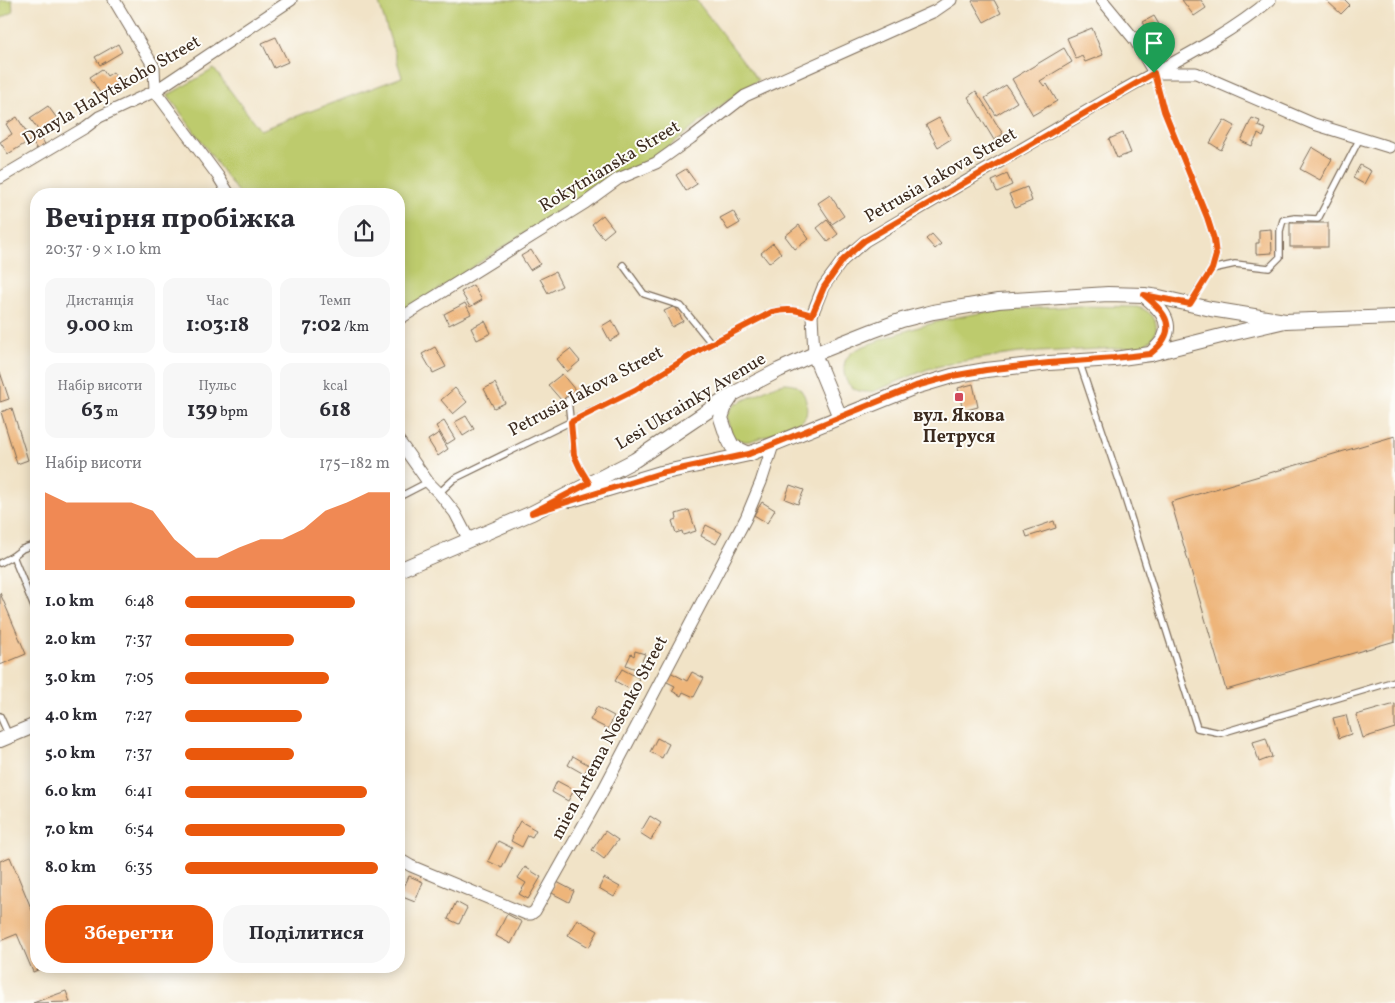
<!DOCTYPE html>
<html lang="uk">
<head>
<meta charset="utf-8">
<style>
	:root { --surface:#fff; --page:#f7f7f7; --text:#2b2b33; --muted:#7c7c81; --accent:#ea580c }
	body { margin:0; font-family:Vollkorn,serif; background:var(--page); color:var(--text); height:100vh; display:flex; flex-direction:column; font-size:19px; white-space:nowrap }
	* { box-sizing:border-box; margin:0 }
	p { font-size:16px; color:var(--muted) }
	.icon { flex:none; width:28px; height:28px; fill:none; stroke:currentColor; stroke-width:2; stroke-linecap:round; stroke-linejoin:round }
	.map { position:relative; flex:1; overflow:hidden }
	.sheet { position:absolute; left:30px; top:188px; width:375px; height:785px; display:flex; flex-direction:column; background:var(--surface); border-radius:20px; box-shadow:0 2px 12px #0003 }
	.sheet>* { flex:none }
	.pin { position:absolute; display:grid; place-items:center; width:42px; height:42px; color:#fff; margin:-51px -21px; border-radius:50% 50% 50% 0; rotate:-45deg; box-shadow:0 0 5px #0007 }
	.pin .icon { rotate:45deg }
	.round { display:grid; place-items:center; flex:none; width:52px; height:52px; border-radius:20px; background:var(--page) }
	.headline { display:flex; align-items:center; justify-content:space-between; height:85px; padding:0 15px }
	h1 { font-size:28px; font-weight:700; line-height:38px }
	.figures { display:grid; grid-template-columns:repeat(3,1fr); gap:8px; height:85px; padding:5px 15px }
	.figures div { display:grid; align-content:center; border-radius:12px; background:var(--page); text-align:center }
	.figures b { font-size:21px; font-weight:700 }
	.figures small { font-size:14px; font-weight:400 }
	.figures p { font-size:14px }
	.chart { height:140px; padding:10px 15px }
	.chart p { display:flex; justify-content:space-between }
	.chart svg { width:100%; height:90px; margin-top:5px; fill:var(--accent); opacity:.7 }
	.button { display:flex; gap:10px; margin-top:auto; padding:10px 15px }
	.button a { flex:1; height:58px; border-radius:20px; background:var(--accent); color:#fff; font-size:20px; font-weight:700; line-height:58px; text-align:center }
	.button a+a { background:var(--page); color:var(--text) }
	ul { padding:0 15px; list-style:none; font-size:16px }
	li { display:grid; grid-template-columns:80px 60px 1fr; align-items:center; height:38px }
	li i { height:12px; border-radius:6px; background:var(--accent) }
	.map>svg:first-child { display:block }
	.green { fill:#bdcb6d; stroke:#7c7a46 }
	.building { fill:#eeb57a }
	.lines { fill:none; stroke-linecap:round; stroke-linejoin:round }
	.service-casing { stroke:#7b6b59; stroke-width:8 }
	.minor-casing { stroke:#7b6b59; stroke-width:13 }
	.tertiary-casing { stroke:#7b6b59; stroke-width:16 }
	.service { stroke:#fff; stroke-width:5.5 }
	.minor { stroke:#fff; stroke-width:11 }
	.tertiary { stroke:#fff; stroke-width:14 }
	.route-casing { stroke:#fff; stroke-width:10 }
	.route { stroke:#ea580c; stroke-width:6 }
	.poi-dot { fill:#d1495b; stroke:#fdfcf7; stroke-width:2 }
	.labels { text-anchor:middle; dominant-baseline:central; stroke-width:4; stroke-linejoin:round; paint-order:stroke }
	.street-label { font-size:18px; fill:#3b2a1e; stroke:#fdfcf7 }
	.poi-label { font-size:18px; font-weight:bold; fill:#3b2a1e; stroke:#fdfcf7 }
</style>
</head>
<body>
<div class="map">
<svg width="1395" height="1003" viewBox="0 0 1395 1003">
	<rect width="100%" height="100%" fill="#fdfcf7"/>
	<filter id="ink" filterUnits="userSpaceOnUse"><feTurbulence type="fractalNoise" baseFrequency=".02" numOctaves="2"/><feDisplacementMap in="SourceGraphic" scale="10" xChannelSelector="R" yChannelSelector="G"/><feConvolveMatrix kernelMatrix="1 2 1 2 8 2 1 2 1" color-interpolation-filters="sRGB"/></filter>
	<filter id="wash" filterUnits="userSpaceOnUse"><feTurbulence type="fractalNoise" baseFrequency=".0096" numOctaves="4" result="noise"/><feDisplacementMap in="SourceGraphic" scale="20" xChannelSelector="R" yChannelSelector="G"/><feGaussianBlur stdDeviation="1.12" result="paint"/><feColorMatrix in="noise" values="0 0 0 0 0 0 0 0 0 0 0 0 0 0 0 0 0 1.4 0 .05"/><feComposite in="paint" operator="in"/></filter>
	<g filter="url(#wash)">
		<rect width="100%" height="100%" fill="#f1e3c7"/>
		<!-- green -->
		<g class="green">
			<polygon points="0,0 12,0 13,12 0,19"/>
			<polygon points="378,0 696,0 758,80 726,102 652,160 609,178 399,315 399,194 239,194 168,95 214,69 260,130 402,77"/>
			<path d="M1078,306L1137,307C1161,313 1163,337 1140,347L1019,353L957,362L928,369L875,391C859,395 843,387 844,368C844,350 866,346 880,340C917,326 955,316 994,311C1022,308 1050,308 1078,306Z"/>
			<path d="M785,383C795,383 799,386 804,395C807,402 809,415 802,421C795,427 760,438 750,441C743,442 738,440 732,436L726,416L732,407L736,404L776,385Z"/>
		</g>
		<g id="blocks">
			<!-- building -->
			<g class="building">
				<polygon points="974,0 994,0 1001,13 984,22 972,1"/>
				<polygon points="1182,0 1201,0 1206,8 1194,16"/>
				<polygon points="1326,0 1345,0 1350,5 1341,14"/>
				<polygon points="1154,16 1167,38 1156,45 1143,22"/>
				<polygon points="1092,28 1103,55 1085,62 1082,56 1076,59 1067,38"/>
				<polygon points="276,37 288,62 274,68 262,43"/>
				<polygon points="118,44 122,52 100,65 95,57"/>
				<polygon points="1064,48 1072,62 1040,81 1044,86 1047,84 1057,101 1033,115 1012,79"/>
				<polygon points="102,69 107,76 113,72 121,84 102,96 90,77"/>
				<polygon points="1006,85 1017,102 996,115 985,98"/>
				<polygon points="976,91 1003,134 994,140 968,97"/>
				<polygon points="48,106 61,124 43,137 30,118"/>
				<polygon points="17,117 31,139 39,134 46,146 38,151 31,140 8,154 0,142 12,134 6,124"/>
				<polygon points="939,118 951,139 938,147 926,125"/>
				<polygon points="1252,118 1260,121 1258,126 1266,129 1263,137 1258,134 1252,146 1241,141"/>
				<polygon points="1224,120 1235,126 1221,150 1210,143"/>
				<polygon points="1123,133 1131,153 1117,158 1109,139"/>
				<polygon points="1312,147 1332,159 1320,180 1300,169"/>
				<polygon points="1360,165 1371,171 1364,184 1353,178"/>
				<polygon points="686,169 697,184 686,191 676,175"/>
				<polygon points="1007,174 1012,185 997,192 992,181"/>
				<polygon points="1027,187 1032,201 1015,208 1009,194"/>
				<polygon points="830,195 844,216 832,224 818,203"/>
				<polygon points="733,211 740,223 728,230 720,218"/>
				<polygon points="603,215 614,229 603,238 592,224"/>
				<polygon points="827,220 838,234 828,242 817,228"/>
				<rect x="1290" y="223" width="38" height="24"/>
				<polygon points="799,225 809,239 795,249 785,236"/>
				<polygon points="1271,229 1272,253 1256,254 1256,243 1259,243 1259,230"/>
				<polygon points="932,234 941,244 935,249 926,239"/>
				<polygon points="773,243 781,253 769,263 761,253"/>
				<polygon points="531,250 540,264 530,270 521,256"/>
				<polygon points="555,272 562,286 548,293 540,279"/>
				<polygon points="473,285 482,300 470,307 461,292"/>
				<polygon points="465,303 471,314 449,325 444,314"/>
				<polygon points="675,306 683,321 672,327 664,311"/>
				<polygon points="612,320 620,335 610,341 602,326"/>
				<polygon points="485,321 491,333 477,340 471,328"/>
				<polygon points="435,347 446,367 433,373 422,354"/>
				<polygon points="570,349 580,361 567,372 557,359"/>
				<polygon points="0,372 9,399 0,402"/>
				<polygon points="562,374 575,390 562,401 548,385"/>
				<polygon points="495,383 505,403 494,408 484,389"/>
				<polygon points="973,384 978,407 963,411 958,388"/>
				<polygon points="455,388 467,402 453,414 441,400"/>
				<polygon points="12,408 28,460 17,464 1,412"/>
				<polygon points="466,416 474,429 463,436 455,422"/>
				<polygon points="444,421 455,439 447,444 436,426"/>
				<polygon points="439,433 448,449 438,456 428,440"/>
				<polygon points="1395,436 1395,641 1226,690 1171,502"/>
				<polygon points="790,485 804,490 798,504 785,499"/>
				<polygon points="762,502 775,510 767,523 754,515"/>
				<polygon points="689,510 696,531 683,535 682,531 676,533 672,521 677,519 676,514"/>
				<polygon points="1054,521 1056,528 1027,537 1025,531"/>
				<polygon points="706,525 722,533 716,544 701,536"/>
				<polygon points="0,593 26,654 0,665"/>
				<polygon points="635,651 645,654 638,670 626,665 631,654 634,656"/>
				<polygon points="622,669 639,678 633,691 615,681"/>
				<polygon points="670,672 687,681 692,672 704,678 694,697 683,692 681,696 672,691 675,686 665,681"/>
				<polygon points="1395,704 1395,728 1363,738 1356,715"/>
				<polygon points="597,707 614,716 608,729 590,720"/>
				<polygon points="1346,715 1351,734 1339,738 1333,718"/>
				<polygon points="657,738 669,744 662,758 650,752"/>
				<polygon points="1266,738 1272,757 1259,762 1253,742"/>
				<polygon points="573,756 589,765 584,774 568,765"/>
				<polygon points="557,781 574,790 568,801 552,792"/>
				<polygon points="650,816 661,823 651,840 640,833"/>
				<polygon points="520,821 536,830 532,837 528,835 522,847 511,841 513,837 512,836"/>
				<polygon points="605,831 618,840 604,859 592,850"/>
				<polygon points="498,841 512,848 502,868 488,861"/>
				<polygon points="10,857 36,920 36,966 47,966 33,972 17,934 0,941 0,861"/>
				<polygon points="525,867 541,877 528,899 519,894 526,883 518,878"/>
				<polygon points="409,876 423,882 415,902 400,896"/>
				<polygon points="604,878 620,887 614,897 599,888"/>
				<polygon points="555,881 574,891 569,902 550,892"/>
				<polygon points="456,902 467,908 459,924 448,919"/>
				<polygon points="507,914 522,922 511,944 496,936"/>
				<polygon points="577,919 598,931 589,947 568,935"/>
				<polygon points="66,991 70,1002 33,1003"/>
			</g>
		</g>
	</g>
	<g filter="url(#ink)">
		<use href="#blocks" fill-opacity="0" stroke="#7b6b59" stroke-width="1"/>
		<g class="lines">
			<!-- service casing -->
			<g class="service-casing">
				<g id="service">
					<polyline points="1154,73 1164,111 1207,217 1214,239 1216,255 1212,269 1190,303"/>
					<polyline points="623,265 644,294 681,306 712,344"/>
					<polyline points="1212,269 1235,264 1269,268 1280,257 1280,231 1283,220 1295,218 1318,219 1360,138"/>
					<polyline points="1079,361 1123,492 1197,728 1221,733 1395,681"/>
					<polyline points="568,400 574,455 580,468 589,483"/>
					<path d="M439,493L454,479L635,390L701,349L772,312C789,308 796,310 812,315"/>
					<polyline points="399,497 428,482"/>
					<polyline points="36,544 22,549 13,556 36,612"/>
					<polyline points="0,563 13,556"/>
					<polyline points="0,716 9,736"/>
				</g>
			</g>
			<!-- minor casing -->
			<g class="minor-casing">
				<g id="minor">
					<polyline points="114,0 154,67 155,91 218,176 229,194"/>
					<polyline points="1102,0 1135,40 1154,73 1196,73 1314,124 1389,147"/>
					<polyline points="0,178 86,127 99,117 155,91 291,0"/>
					<polyline points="399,319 585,203 618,179 656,163 691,138 745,96 935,11 951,0"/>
					<path d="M814,354L812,315L823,287L843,260L865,241C949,191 1033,142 1118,93C1169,64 1225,38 1270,0"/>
					<polyline points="399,441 428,482 439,493 455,513 469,540"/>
					<polyline points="399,859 411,866 526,914 531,914 535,911 601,794 746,518 761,482 773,445"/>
				</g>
			</g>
			<!-- tertiary casing -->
			<g class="tertiary-casing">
				<g id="tertiary">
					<path d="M1144,295C1157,306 1174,320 1164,339C1161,344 1155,349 1151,354"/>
					<polyline points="814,354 840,417"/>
					<polyline points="731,397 725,406 721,418 727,436 732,446 749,454"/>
					<polyline points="571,500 661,473 749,454 915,387 952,376 986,370 1049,363 1114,359 1150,354 1221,336 1285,321 1395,317"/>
					<polyline points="399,570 532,513 635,460 733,394 779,370 814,354 872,331 902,320 933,312 998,301 1108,294 1144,295 1159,297 1211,309 1285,321"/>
					<polyline points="0,740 36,725"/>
				</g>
			</g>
			<!-- service -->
			<use href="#service" class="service"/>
			<!-- minor -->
			<use href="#minor" class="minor"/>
			<!-- tertiary -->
			<use href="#tertiary" class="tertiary"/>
		</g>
	</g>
	<g class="lines" filter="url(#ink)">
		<!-- route casing -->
		<g class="route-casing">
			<path id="route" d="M1154,73L1164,111L1207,217L1214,239L1216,255L1212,269L1190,304L1144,295C1157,306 1175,320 1164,339C1161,345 1155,350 1150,354L1114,358L1049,363L986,370L952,376L916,386L749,454L661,473L532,513L589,483L580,468L574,455L571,422L635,390L701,349L772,312C789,308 796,310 812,315L824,287L843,260L864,241Z"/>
		</g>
		<!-- route -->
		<use href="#route" class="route"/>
	</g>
	<!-- markers -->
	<rect class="poi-dot" x="954" y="392" width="10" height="10" rx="2.5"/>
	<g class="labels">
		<!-- street labels -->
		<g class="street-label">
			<text transform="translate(112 91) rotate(-30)">Danyla Halytskoho Street</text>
			<text transform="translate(610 167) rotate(-31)">Rokytnianska Street</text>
			<text transform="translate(941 176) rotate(-30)">Petrusia Iakova Street</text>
			<text transform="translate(586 392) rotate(-28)">Petrusia Iakova Street</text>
			<text transform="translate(691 402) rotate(-31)">Lesi Ukrainky Avenue</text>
			<text transform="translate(610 738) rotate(-62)">mien Artema Nosenko Street</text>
		</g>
		<!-- poi labels -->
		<g class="poi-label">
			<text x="959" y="416">вул. Якова<tspan x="959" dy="21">Петруся</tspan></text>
		</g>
	</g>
</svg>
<div class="pin" style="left:1154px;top:73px;background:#1e9e55"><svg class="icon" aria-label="arrive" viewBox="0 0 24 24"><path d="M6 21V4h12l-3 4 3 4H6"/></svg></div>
<section class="sheet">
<div class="headline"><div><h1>Вечірня пробіжка</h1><p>20:37 · 9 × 1.0 km</p></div><a class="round"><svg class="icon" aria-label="share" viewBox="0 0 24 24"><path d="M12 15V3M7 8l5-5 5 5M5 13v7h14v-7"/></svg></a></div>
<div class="figures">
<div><p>Дистанція</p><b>9.00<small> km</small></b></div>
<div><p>Час</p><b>1:03:18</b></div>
<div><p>Темп</p><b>7:02<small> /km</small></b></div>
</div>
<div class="figures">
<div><p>Набір висоти</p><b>63<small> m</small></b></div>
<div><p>Пульс</p><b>139<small> bpm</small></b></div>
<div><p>kcal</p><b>618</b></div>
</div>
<div class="chart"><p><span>Набір висоти</span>175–182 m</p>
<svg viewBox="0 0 160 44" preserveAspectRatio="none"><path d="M0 44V6L10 11L20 11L30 11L40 11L50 15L60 29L70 38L80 38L90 33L100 29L110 29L120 24L130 15L140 11L150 6L160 6V44z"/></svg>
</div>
<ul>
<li><b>1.0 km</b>6:48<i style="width:83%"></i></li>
<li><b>2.0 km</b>7:37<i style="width:53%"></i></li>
<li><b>3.0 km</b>7:05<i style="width:70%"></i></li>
<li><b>4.0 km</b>7:27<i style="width:57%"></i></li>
<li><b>5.0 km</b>7:37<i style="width:53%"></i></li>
<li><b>6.0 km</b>6:41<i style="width:89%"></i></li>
<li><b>7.0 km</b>6:54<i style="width:78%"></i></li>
<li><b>8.0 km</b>6:35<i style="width:94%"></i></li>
</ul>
<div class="button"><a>Зберегти</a><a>Поділитися</a></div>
</section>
</div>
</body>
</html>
